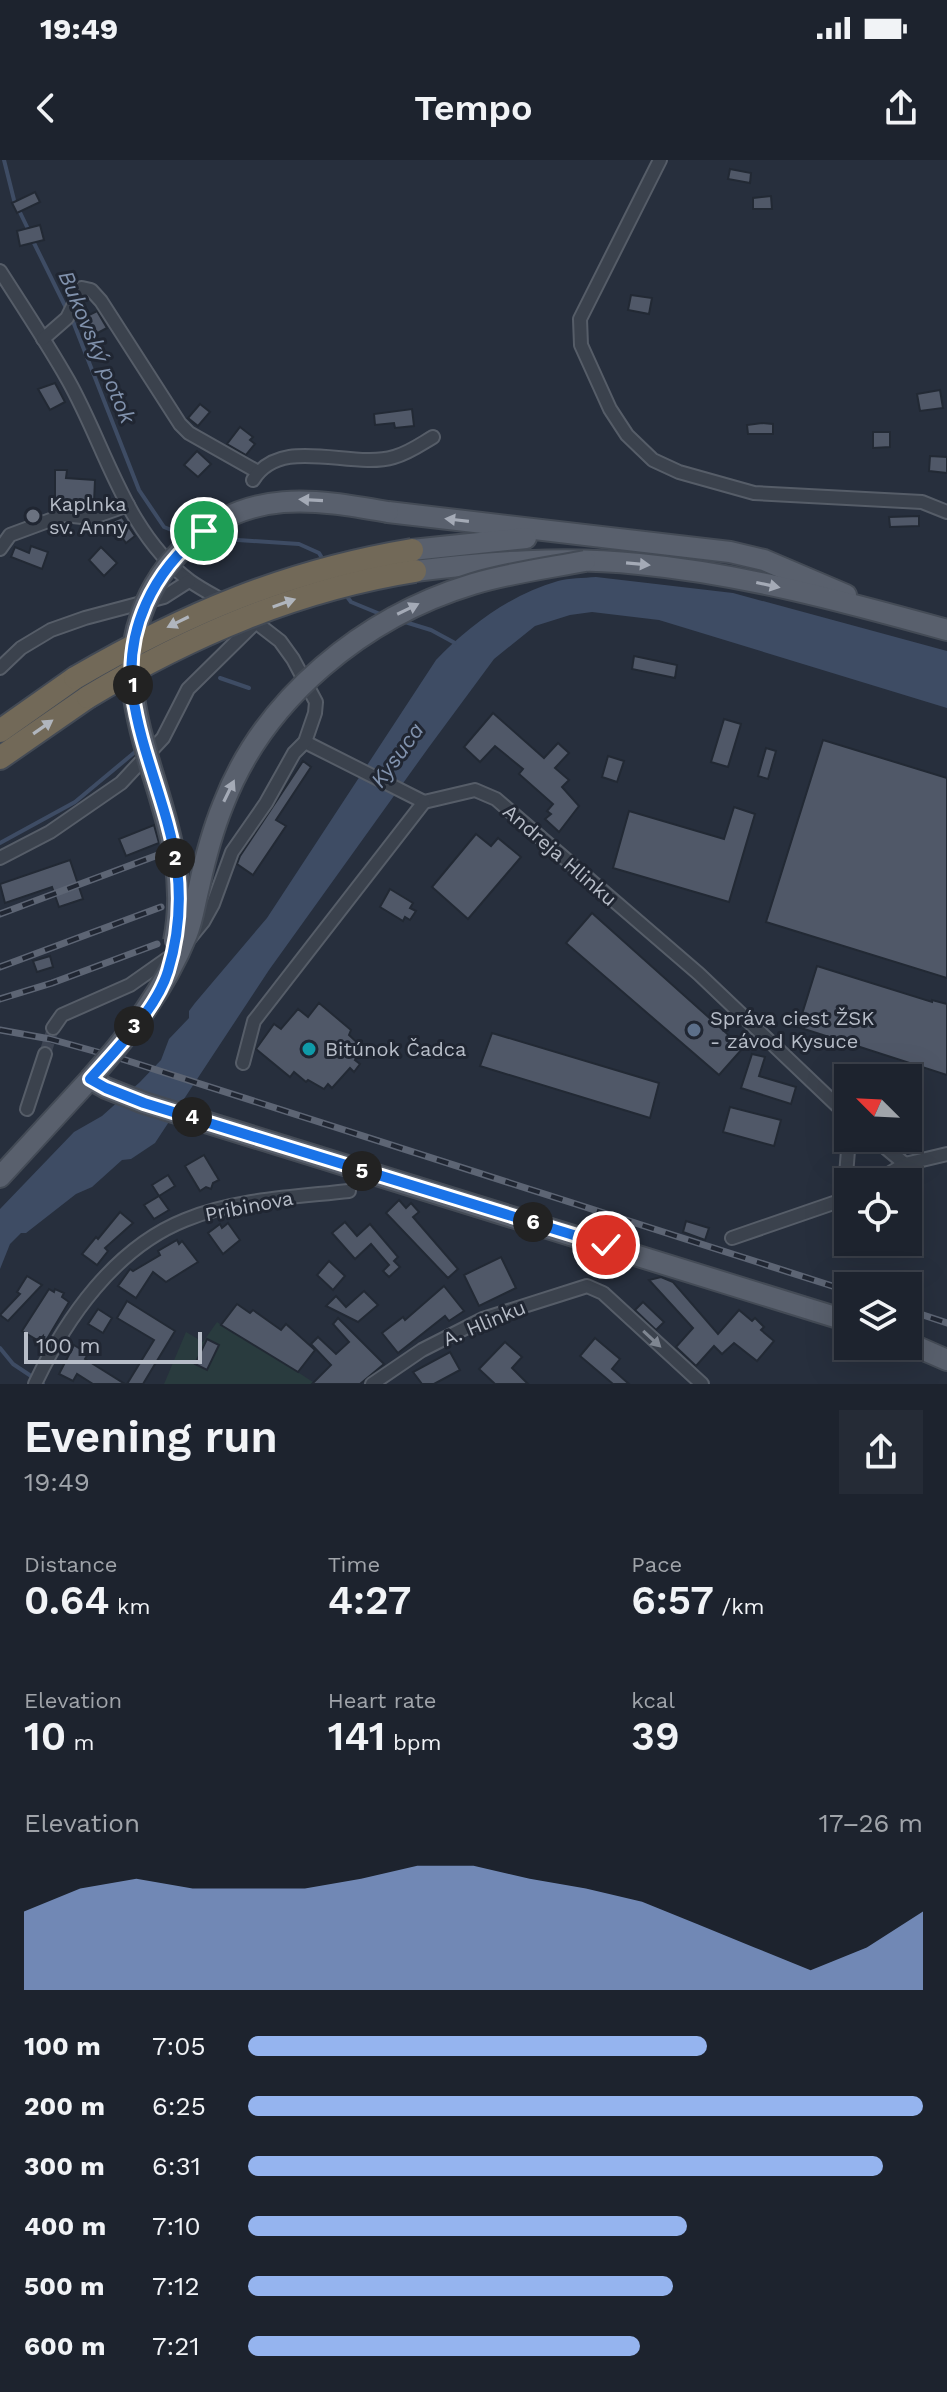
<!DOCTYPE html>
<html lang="en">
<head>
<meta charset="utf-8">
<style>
	:root { --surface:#1d232e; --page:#252b36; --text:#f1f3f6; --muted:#a0a4aa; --line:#3b404a; --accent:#95b4ef }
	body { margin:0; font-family:"Work Sans",sans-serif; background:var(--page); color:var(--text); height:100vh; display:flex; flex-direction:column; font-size:30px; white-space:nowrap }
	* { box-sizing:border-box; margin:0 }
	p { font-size:26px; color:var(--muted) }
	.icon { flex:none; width:44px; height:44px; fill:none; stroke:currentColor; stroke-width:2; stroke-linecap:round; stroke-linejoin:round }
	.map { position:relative; height:1224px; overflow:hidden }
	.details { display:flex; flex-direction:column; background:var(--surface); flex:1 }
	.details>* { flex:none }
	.needle { width:52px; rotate:294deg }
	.tools { position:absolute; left:834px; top:904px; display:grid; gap:16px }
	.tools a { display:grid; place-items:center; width:88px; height:88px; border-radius:0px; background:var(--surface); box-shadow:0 8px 32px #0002,0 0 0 2px var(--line); font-size:40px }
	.scale { position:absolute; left:24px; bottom:20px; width:178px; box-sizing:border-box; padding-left:8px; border:4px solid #b7bdc8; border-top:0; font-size:22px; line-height:28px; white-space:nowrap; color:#b7bdc8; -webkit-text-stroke:6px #202632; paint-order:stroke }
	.pin { position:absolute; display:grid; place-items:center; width:68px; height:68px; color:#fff; margin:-34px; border:4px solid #fff; border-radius:50%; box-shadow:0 2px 8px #0007 }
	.km { position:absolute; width:40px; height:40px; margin:-20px; border-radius:50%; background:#222; color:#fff; font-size:22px; line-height:40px; text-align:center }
	.round { display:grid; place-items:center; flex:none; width:84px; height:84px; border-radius:0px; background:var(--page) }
	.summary { display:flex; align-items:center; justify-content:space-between; height:136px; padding:0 24px }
	h1 { font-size:44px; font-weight:600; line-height:60px }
	.metrics { display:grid; grid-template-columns:repeat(3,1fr); gap:12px; height:136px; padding:8px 24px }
	.metrics div { display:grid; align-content:center }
	.metrics b { font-size:40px; font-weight:600 }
	.metrics small { font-size:22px; font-weight:400 }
	.metrics p { font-size:22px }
	.chart { height:224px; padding:16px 24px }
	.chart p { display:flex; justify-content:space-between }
	.chart svg { width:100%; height:144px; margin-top:8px; fill:var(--accent); opacity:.7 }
	ul { padding:0 24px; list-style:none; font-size:26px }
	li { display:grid; grid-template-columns:128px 96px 1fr; align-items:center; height:60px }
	li i { height:20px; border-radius:10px; background:var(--accent) }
	.status { display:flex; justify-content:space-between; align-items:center; height:56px; padding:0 40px; background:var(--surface); direction:ltr }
	.status svg { height:22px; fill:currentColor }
	header { display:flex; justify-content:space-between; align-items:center; height:104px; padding:0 24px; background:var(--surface); font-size:36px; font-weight:600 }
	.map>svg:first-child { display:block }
	.green { fill:#293b3e }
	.water { fill:#3e4c64 }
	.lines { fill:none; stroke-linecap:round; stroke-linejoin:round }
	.stream { stroke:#3e4c64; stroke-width:4 }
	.building { fill:#505868; stroke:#222934; stroke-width:2 }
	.street-tunnel { stroke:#3d4452; stroke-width:12; stroke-dasharray:12 6; stroke-linecap:butt }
	.street-casing { stroke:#565d68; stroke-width:16 }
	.primary-casing { stroke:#444b56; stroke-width:24 }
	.highway-casing { stroke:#434a55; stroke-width:26 }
	.street { stroke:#3b424d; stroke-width:12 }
	.primary { stroke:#59606d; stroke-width:20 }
	.highway { stroke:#726958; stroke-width:22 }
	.rail-casing { stroke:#5d6574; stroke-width:7 }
	.rail { stroke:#202632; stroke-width:4; stroke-dasharray:12; stroke-linecap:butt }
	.primary-bridge-casing { stroke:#444b56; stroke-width:24; stroke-linecap:butt }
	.highway-bridge-casing { stroke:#434a55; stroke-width:26; stroke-linecap:butt }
	.primary-bridge { stroke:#59606d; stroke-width:20 }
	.highway-bridge { stroke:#726958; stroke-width:22 }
	.oneway { fill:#a4aab6 }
	.oneway2 { fill:#b0b5bd }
	.oneway3 { fill:#7f8691 }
	.route-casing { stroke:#fff; stroke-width:16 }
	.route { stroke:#1a73e8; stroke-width:10 }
	.worship-dot { fill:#6b7280; stroke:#202632; stroke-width:3 }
	.service-dot { fill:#5c6f8a; stroke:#202632; stroke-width:3 }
	.culture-dot { fill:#0f9aa8; stroke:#202632; stroke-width:3 }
	.labels { text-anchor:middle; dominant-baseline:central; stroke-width:6; stroke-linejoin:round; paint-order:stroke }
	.poi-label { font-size:20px; fill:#b7bdc8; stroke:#202632; text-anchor:start }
	.street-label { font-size:20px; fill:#b7bdc8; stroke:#202632 }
	.water-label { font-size:22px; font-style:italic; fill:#8192ad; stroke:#202632 }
</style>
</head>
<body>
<div class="status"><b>19:49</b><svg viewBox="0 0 49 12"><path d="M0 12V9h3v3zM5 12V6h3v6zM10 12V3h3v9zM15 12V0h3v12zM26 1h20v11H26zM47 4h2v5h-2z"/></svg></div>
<header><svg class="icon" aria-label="back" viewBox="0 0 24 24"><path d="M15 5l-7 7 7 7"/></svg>Tempo<svg class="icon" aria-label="share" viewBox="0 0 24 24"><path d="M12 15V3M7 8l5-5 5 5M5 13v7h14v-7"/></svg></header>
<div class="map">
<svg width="947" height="1224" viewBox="0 0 947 1224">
	<rect width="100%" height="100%" fill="#272f3d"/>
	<!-- green -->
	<polygon class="green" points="217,1162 234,1174 236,1172 316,1224 164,1224 186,1172 203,1182"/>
	<!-- water -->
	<path class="water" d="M596,417L733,433L947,491V548L659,460L592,452L570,455L535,466L494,499L429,587L269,810L155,983L131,999L122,1000L92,1027L76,1034L26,1073H21L10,1084L0,1109V1049L74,972L102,956L140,922L161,900L169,879L189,858V851L195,843L267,758L436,500C470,465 510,435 558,421C569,418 583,418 596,417Z"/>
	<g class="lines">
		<!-- stream -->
		<g class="stream">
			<polyline points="4,0 14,40 30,73"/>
			<polyline points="33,81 74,164 139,330 164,367 179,373"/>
			<polyline points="209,378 299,384 319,393 325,403"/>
			<polyline points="345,434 351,442 385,456"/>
			<polyline points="405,462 431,470 455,483"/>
			<polyline points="220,518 249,528"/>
			<polyline points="0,683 75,642 135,592"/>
			<polyline points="0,1188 13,1204 43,1224"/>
		</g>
	</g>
	<!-- building -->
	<g class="building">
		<polygon points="730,9 751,13 750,23 728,19"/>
		<polygon points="35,32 40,42 17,53 12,43"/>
		<polygon points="771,36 772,49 753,49 753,38"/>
		<polygon points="40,65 44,80 20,86 17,71"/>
		<polygon points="631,135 652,138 649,154 628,150"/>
		<polygon points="97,151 107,168 92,176 85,157"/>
		<polygon points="55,223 65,242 50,250 38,229"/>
		<polygon points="940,230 943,248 920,251 917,234"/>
		<polygon points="200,244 210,252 198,266 188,258"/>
		<polygon points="412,249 414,266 395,268 394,263 375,265 374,254"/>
		<polygon points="762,263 773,264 773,274 748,274 747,265"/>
		<polygon points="240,267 253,277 250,280 255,284 246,295 227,284"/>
		<polygon points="873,272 890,272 890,287 873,288"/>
		<polygon points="197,291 211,304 198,317 184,305"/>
		<polygon points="930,296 947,297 947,313 929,311"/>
		<polygon points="55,310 67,310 66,318 95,320 94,343 55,342"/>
		<polygon points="919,356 919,366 890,367 889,357"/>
		<polygon points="122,357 135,376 126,383 111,362"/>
		<polygon points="31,386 48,392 42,409 11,397 15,387 29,393"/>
		<polygon points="101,387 117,403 104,416 89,400"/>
		<polygon points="634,496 677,505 675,518 632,509"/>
		<polygon points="493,553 544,598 558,583 569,593 555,608 569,620 562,627 579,646 559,672 545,659 551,654 547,651 553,644 519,614 523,609 495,586 480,602 464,587"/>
		<polygon points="724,559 741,564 728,607 711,602"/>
		<polygon points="823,580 947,618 947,818 766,762"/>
		<polygon points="766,588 776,591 768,619 758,616"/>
		<polygon points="608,596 624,601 617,622 602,617"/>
		<polygon points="303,601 311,607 276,660 286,666 253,715 237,704 240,696"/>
		<polygon points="734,647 755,654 729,742 613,708 629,651 724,679"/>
		<polygon points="154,665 159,683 126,696 119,679"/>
		<polygon points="476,674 491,686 498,678 521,697 468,759 432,727"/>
		<polygon points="70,700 83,739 59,747 52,727 5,743 0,724"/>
		<polygon points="390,729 413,743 410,748 416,751 410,760 405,757 403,761 380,747"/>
		<polygon points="592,753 743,888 719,915 566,783"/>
		<polygon points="50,796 53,807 37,812 33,801"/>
		<polygon points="817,806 932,842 932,840 947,844 947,915 798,867"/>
		<polygon points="319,843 351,870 349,875 364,889 355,900 360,904 354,912 350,908 332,928 328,924 324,929 308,920 306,922 294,912 290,917 256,889 274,864 281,869 298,849 308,857"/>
		<polygon points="492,873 659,923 650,958 480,906"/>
		<polygon points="752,894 765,897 759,916 796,927 791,944 741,928"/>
		<polygon points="730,947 781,960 774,986 723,972"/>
		<polygon points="204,995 219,1020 213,1023 211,1029 206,1027 200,1031 185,1006"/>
		<polygon points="168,1015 175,1026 159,1036 152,1025"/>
		<polygon points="159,1036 169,1050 154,1059 144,1045"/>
		<polygon points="399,1040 406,1048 411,1043 419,1052 413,1057 458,1109 448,1118 386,1053"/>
		<polygon points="120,1052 133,1063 105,1088 108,1091 97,1105 82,1094 96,1077 98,1079"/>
		<polygon points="686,1061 709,1068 705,1080 683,1072"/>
		<polygon points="345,1062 357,1076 370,1064 398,1097 394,1101 400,1107 389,1117 383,1111 389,1105 371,1084 355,1099 332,1073"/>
		<polygon points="228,1063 240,1080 223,1094 208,1073 220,1064 222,1068"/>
		<polygon points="177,1080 179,1084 182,1081 198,1102 166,1122 153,1112 136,1138 118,1126 130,1109 133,1111 160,1095 158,1091"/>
		<polygon points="501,1097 516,1128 479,1146 464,1115"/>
		<polygon points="329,1101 345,1116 333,1130 317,1115"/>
		<polygon points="27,1116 42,1125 8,1161 0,1155 20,1134 17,1132"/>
		<polygon points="661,1117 673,1122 718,1174 739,1150 752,1161 755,1158 764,1167 761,1170 774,1181 757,1201 734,1183 722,1194 714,1186 696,1206 676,1187 693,1168 649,1120"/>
		<polygon points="444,1126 464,1151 449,1161 445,1156 398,1193 382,1173 403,1157 405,1160"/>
		<polygon points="49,1129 54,1132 55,1129 64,1133 62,1137 69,1142 44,1184 22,1171"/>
		<polygon points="364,1131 378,1145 358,1162 326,1146 336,1136 346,1147"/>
		<polygon points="127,1141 175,1171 143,1224 127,1224 154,1180 117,1158"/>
		<polygon points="643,1142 664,1162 656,1170 635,1150"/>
		<polygon points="237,1144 250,1153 253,1150 281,1170 286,1164 315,1190 298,1212 221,1165"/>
		<polygon points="98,1149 112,1158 103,1173 88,1164"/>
		<polygon points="338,1158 384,1204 360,1224 312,1224 331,1205 311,1184 318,1177 336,1194 349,1182 333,1164"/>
		<polygon points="595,1178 620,1199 612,1209 629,1224 613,1224 580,1196"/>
		<polygon points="207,1179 219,1185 207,1210 195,1204"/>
		<polygon points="505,1182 522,1197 512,1208 528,1224 495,1224 479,1209"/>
		<polygon points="74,1185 88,1194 85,1199 125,1224 93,1224 77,1214 73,1221 59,1214"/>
		<polygon points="450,1192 460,1210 434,1224 422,1224 413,1212"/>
	</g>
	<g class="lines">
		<!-- street-tunnel -->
		<polyline class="street-tunnel" points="45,894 53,868"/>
		<!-- street casing -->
		<g class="street-casing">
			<g id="street">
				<polyline points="660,0 580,159 581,185 610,249 627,275 653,300 679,312 754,333 922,342 947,352"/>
				<path d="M0,111C23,147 47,183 68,220C106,287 125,373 190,421C201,429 215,436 227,443"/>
				<polyline points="43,179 67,158 82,128 91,130 101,141 180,264 189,273 258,312"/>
				<path d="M253,320C281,274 351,310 394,297C409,293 421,284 433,277"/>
				<polyline points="0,389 10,375 64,355 91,358 128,345"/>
				<polyline points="0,508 21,488 51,470 85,458 164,437 189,421"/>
				<polyline points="305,582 424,642 475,630 496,639 699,814 848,956"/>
				<polyline points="0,698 50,672 121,623 163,578 188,529 256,462"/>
				<polyline points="190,778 203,762 213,744 232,692 266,643 294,593 305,582 315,553 316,542 293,499 280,481 249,457"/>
				<polyline points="53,868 62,855 130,825 174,794"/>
				<polyline points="243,903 254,861 424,642"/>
				<polyline points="27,949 45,894"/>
				<polyline points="874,978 905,1004"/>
				<polyline points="875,1022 905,1004 947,994"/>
				<polyline points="844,1040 849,978"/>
				<polyline points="732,1078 848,1038"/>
				<path d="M35,1224C66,1158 115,1088 185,1060C236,1039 295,1037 349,1031"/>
				<polyline points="372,1224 422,1190 483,1159 587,1126 603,1133 702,1224"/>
			</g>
		</g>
		<!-- primary casing -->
		<g class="primary-casing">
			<g id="primary">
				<polyline points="388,352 730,392 764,400 846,435"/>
				<polyline points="412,390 526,378"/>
				<path d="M415,411C489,402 564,396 639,404C743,414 846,442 947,470"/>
				<polyline points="0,1017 90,919 106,928 144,943 848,1161"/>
				<polyline points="908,1183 947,1200"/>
			</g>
		</g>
		<!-- highway casing -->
		<g class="highway-casing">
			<g id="highway">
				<polyline points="0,571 75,518"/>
				<polyline points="0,598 88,537"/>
			</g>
		</g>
		<!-- street -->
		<use href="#street" class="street"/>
		<!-- primary -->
		<use href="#primary" class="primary"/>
		<!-- highway -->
		<use href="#highway" class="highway"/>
		<!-- rail casing -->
		<g class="rail-casing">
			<g id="rail">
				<polyline points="0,754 166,692"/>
				<polyline points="0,807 161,747"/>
				<polyline points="0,839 52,823 157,784"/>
				<polyline points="0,870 50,879 119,898 848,1131"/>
				<polyline points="908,1150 947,1163"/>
			</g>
		</g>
		<!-- rail -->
		<use href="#rail" class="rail"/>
		<!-- primary-bridge casing -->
		<g class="primary-bridge-casing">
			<g id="primary-bridge">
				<path d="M174,781C192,690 147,623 134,538C124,481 146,422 188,384C249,328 314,339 388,352"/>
				<path d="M90,919C129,875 165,829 187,774C193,759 195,742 199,727C205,699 212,672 223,645C264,538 364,457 473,424C509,413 548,408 585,401"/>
			</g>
		</g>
		<!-- highway-bridge casing -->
		<g class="highway-bridge-casing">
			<g id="highway-bridge">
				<path d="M75,518C185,454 286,411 412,390"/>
				<path d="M88,537C190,476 296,430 415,411"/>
			</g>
		</g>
		<!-- primary-bridge -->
		<use href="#primary-bridge" class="primary-bridge"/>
		<!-- highway-bridge -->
		<use href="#highway-bridge" class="highway-bridge"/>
	</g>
	<!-- one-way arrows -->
	<defs><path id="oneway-solid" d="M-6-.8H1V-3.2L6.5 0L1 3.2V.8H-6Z" transform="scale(2)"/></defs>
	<g class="oneway">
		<use href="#oneway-solid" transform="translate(311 340) rotate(-177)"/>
		<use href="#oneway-solid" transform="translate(457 360) rotate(-173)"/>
		<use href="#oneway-solid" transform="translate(638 404) rotate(5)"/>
		<use href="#oneway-solid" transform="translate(768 425) rotate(12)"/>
		<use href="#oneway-solid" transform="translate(408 449) rotate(-26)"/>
		<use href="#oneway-solid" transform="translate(229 631) rotate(-64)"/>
	</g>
	<g class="oneway2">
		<use href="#oneway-solid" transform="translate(284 443) rotate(-19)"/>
		<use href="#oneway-solid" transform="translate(178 462) rotate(154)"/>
		<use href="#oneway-solid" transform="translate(43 567) rotate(-35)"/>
	</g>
	<use class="oneway3" href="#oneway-solid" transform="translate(652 1179) rotate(43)"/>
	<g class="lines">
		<!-- route casing -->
		<g class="route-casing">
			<path id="route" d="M204,371C153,411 124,470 133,536C141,593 169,649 177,708C181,741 178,778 168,811C157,848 116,890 90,919L106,928L144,943L606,1085"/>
		</g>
		<!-- route -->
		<use href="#route" class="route"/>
	</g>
	<!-- markers -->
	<circle class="worship-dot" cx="33" cy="356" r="8"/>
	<circle class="service-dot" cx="694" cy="870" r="8"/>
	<circle class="culture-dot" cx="309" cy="889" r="8"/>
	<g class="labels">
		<!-- poi labels -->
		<g class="poi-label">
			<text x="49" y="344">Kaplnka<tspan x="49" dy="23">sv. Anny</tspan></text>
			<text x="710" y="858">Správa ciest ŽSK<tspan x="710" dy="23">- závod Kysuce</tspan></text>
			<text x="325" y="889">Bitúnok Čadca</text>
		</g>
		<!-- street labels -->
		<g class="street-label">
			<text transform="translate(560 695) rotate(41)">Andreja Hlinku</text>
			<text transform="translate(249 1046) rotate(-11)">Pribinova</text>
			<text transform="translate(484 1163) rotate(-23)">A. Hlinku</text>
		</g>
		<!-- water labels -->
		<g class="water-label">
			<text transform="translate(97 187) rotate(67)">Bukovský potok</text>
			<text transform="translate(397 595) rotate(-54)">Kysuca</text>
		</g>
	</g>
</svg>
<div class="tools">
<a><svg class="needle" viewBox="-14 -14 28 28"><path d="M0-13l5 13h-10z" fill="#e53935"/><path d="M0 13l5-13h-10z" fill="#a0a4aa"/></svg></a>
<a><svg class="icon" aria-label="locate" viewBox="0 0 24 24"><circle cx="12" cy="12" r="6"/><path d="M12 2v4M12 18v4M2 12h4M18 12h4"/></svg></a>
<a><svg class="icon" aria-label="layers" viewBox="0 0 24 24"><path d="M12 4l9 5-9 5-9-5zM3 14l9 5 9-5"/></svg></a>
</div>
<div class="scale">100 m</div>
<div class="pin" style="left:204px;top:371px;background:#1e9e55"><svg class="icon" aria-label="arrive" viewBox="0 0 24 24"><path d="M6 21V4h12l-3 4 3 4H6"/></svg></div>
<div class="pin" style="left:606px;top:1085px;background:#d93025"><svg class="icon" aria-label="check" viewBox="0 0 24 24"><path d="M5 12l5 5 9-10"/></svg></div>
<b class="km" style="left:133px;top:525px">1</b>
<b class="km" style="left:175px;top:698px">2</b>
<b class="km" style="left:134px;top:866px">3</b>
<b class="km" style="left:192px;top:957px">4</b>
<b class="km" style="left:362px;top:1011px">5</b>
<b class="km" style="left:533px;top:1062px">6</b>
</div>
<section class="details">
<div class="summary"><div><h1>Evening run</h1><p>19:49</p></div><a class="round"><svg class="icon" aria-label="share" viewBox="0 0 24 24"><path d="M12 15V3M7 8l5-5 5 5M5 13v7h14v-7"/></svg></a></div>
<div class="metrics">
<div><p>Distance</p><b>0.64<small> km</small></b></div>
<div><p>Time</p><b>4:27</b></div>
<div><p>Pace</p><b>6:57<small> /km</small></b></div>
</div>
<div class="metrics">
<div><p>Elevation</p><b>10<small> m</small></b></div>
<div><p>Heart rate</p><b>141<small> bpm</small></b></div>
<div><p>kcal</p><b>39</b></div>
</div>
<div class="chart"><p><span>Elevation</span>17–26 m</p>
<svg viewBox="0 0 160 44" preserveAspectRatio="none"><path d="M0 44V20L10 13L20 10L30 13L40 13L50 13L60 10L70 6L80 6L90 10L100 13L110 17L120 24L130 31L140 38L150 31L160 20V44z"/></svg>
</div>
<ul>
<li><b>100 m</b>7:05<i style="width:68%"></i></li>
<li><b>200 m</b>6:25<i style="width:100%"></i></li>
<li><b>300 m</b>6:31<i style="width:94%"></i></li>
<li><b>400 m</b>7:10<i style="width:65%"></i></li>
<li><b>500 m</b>7:12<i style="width:63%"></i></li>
<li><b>600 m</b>7:21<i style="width:58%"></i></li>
</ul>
</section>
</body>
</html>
